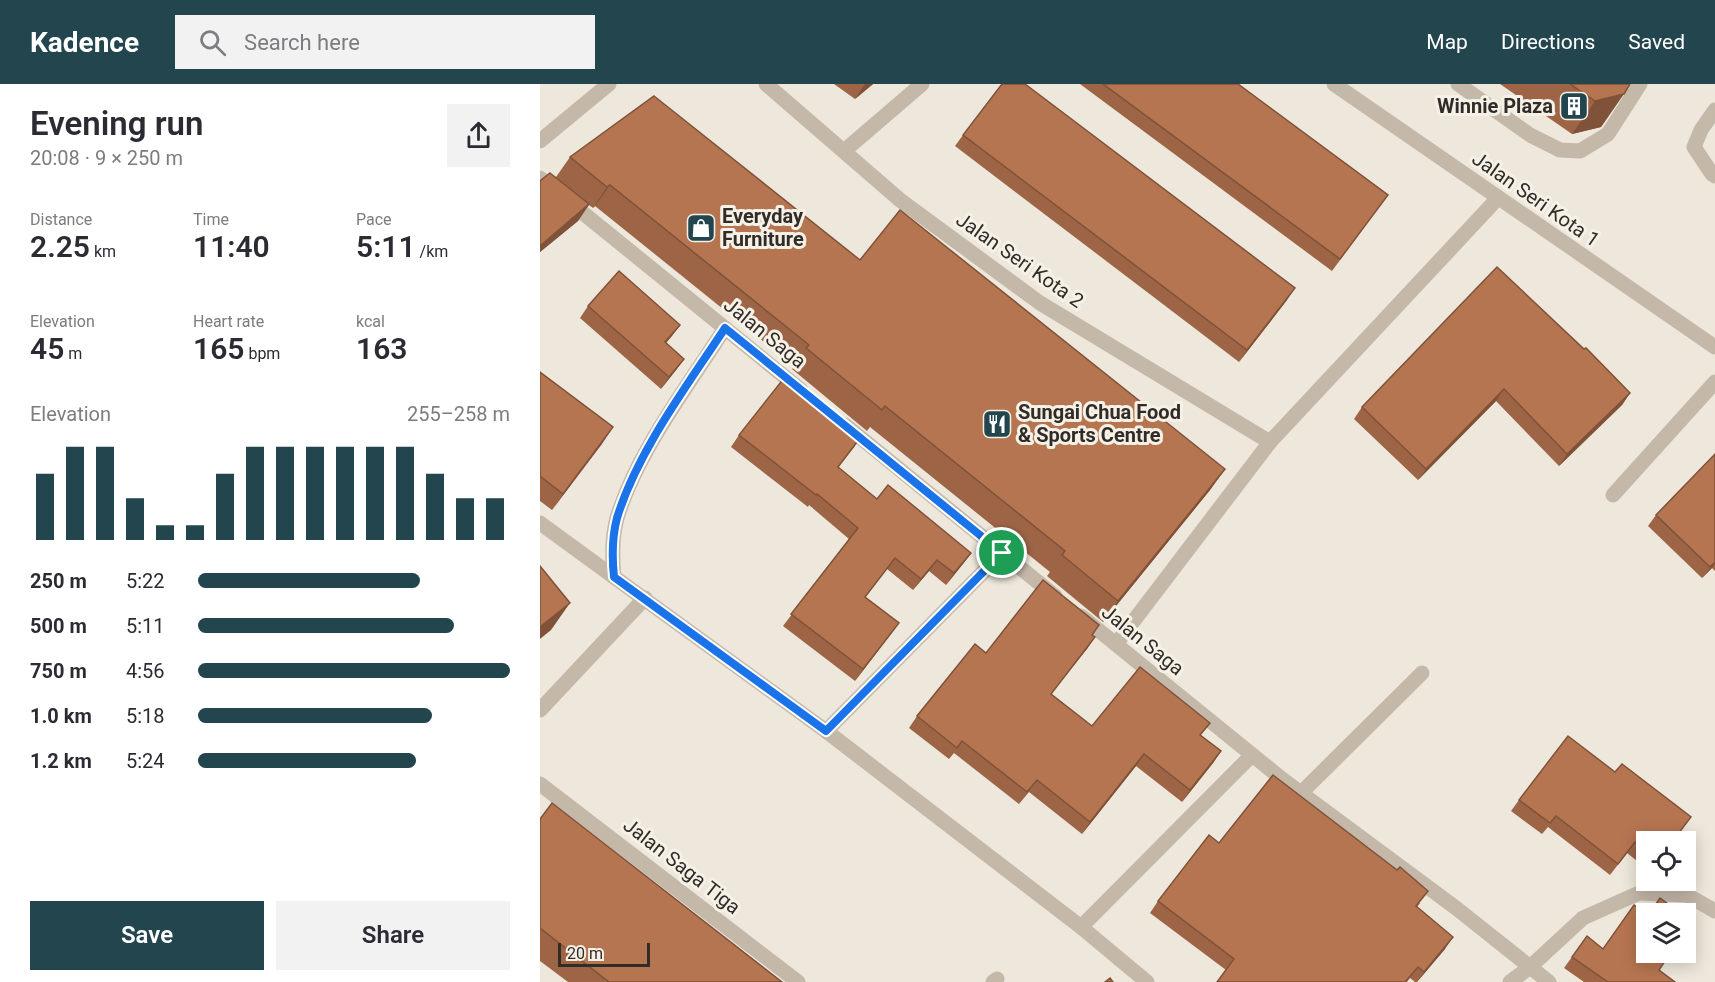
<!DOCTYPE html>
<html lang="en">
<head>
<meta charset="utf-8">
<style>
	:root { --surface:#fff; --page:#f2f2f3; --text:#2b2b33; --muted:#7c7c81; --accent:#23464e }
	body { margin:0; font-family:Roboto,sans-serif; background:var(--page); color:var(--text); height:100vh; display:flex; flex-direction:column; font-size:22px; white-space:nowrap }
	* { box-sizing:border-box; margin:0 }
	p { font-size:20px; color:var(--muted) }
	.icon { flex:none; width:33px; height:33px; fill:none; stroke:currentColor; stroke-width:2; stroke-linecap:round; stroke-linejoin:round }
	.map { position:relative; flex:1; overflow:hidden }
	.drawer { display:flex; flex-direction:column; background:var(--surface); width:540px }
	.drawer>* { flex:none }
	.controls { position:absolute; left:1096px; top:747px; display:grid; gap:12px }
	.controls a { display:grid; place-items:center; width:60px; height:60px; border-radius:0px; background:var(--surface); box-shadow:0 3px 15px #0003; font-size:30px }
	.scale { position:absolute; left:18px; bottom:15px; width:92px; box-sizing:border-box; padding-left:6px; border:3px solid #322c28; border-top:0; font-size:16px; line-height:21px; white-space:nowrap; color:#322c28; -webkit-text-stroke:4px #f6f1e7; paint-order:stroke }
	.pin { position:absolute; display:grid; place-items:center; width:51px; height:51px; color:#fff; margin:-26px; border:3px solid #fff; border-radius:50%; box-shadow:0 2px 6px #0007 }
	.round { display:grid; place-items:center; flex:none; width:63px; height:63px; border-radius:0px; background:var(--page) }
	.headline { display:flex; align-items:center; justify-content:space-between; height:102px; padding:0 30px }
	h1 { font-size:33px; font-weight:600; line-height:45px }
	.figures { display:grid; grid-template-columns:repeat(3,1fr); gap:9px; height:102px; padding:6px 30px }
	.figures div { display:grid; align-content:center }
	.figures b { font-size:30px; font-weight:600 }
	.figures small { font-size:16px; font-weight:400 }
	.figures p { font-size:16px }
	.chart { height:168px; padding:12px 30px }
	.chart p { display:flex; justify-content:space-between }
	.chart svg { width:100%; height:108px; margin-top:6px; stroke:var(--accent); stroke-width:6 }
	.cta { display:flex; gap:12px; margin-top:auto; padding:12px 30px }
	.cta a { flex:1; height:69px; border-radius:0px; background:var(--accent); color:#fff; font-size:24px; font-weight:600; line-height:69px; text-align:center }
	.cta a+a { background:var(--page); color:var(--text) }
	ul { padding:0 30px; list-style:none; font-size:20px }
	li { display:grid; grid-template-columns:96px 72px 1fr; align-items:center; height:45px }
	li i { height:15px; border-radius:8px; background:var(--accent) }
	header { display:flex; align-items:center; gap:36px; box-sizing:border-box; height:84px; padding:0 30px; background:var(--accent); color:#fff }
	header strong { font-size:28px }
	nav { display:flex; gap:33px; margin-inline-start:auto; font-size:21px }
	.search { width:420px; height:54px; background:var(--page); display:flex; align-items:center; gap:15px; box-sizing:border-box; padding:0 21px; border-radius:0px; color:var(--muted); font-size:22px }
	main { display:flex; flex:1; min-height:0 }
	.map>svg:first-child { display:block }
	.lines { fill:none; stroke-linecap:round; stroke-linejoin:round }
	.lane { stroke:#c4b8a9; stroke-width:15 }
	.street { stroke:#c4b8a9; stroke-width:15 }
	.wall { fill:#9d6546 }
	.shaded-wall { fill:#7f5239 }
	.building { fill:#b67551; stroke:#7f5239; stroke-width:1.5 }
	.route-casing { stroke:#fff; stroke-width:12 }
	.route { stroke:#1a73e8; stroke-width:8 }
	.labels { text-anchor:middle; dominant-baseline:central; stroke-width:6; stroke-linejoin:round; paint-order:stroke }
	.poi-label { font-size:20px; font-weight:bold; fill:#322c28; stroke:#f6f1e7; text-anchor:start }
	.street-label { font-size:20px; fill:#322c28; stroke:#f6f1e7 }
</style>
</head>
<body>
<header>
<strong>Kadence</strong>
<div class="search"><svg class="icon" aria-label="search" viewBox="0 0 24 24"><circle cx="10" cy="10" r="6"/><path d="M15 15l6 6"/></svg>Search here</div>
<nav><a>Map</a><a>Directions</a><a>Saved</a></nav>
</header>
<main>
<section class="drawer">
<div class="headline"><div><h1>Evening run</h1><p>20:08 · 9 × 250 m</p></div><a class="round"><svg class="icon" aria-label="share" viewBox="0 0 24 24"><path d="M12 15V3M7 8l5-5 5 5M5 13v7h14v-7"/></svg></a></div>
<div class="figures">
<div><p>Distance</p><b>2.25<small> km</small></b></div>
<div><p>Time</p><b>11:40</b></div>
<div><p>Pace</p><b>5:11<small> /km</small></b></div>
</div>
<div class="figures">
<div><p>Elevation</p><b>45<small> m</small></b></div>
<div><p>Heart rate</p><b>165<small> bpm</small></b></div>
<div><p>kcal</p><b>163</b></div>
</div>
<div class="chart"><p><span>Elevation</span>255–258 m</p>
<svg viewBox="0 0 160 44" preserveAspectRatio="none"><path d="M5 44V17M15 44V6M25 44V6M35 44V27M45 44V38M55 44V38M65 44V17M75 44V6M85 44V6M95 44V6M105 44V6M115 44V6M125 44V6M135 44V17M145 44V27M155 44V27"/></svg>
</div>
<ul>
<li><b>250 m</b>5:22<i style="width:71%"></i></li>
<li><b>500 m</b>5:11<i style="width:82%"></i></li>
<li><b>750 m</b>4:56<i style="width:100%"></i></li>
<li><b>1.0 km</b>5:18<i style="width:75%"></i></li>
<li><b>1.2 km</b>5:24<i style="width:70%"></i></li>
</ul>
<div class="cta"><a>Save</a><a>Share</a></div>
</section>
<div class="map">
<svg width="1175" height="898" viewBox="0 0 1175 898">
	<rect width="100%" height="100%" fill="#eee7db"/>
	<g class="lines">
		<!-- lane -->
		<g class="lane">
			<polyline points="918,0 990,51 1020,66 1040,67 1068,50 1100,0"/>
			<polyline points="1175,26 1161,46 1154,63 1172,90 1175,92"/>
			<polyline points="304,67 382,0"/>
			<polyline points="0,439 74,493"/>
			<polyline points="761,709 882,589"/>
			<polyline points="990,883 1043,834 1099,809 1147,811 1175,827"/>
		</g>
		<!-- street -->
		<g class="street">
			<polyline points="226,0 360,116 500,219 730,358"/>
			<polyline points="794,0 1175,263"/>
			<polyline points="0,57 69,0"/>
			<polyline points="0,94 261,306"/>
			<path d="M185,244C148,302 97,368 77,434C72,453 72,474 74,493L286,647L541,843L607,898"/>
			<polyline points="305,341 515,512"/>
			<polyline points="1073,411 1175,298"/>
			<polyline points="541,532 742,695 916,824 1009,898"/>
			<polyline points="576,560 730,358 958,114"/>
			<polyline points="0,626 105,514"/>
			<polyline points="286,647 462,469"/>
			<polyline points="0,700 258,898"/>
			<polyline points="541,843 712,671"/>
			<polyline points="453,898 457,895"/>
			<polyline points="970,898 990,883"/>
		</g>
	</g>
	<!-- wall -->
	<g class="wall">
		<polygon points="294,0 333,0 315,15"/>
		<polygon points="540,0 698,0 848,111 792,187"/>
		<polygon points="960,0 1090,0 1061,43 1032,50"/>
		<polygon points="423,51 747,216 699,278 415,62"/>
		<polygon points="30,73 320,176 685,385 670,406 563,538 507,492 510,488 330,343 327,347 252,285 254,282 55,122 53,124 49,121 38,137 0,168 0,97 16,93"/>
		<polygon points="957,183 1090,309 1082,321 1019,382 956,317 878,396 814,335 822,323"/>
		<polygon points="48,222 140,241 126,259 144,275 136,286 121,305 40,234"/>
		<polygon points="0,288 73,343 12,426 0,417"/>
		<polygon points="199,351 315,362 298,383 337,415 431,469 406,501 389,487 373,506 347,485 325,513 359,539 315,597 243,542 309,455 269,421 268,423 191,363"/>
		<polygon points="1175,370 1175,487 1172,484 1162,494 1108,442 1116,431"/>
		<polygon points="552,551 555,553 511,610 552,642 661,651 681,667 673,679 642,718 596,682 542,750 489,708 479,720 414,669 409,675 369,644 377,632 446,569"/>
		<polygon points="979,716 1143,745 1107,758 1107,785 1087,769 1070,791 1008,743 1002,750 971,727"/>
		<polygon points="0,735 242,898 28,898 0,877"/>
		<polygon points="618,817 880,819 877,823 905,865 877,898 875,898 870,894 867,898 677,898 686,886 610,829"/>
		<polygon points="1047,852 1063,865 1119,886 1135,898 1044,898 1024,884"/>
	</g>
	<!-- shaded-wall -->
	<g class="shaded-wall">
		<polygon points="325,0 333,0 315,15"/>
		<polygon points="1084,10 1061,43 1032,50 1055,17"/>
		<polygon points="70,101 55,122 53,124 67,103"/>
		<polygon points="49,120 38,137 0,168 0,162"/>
		<polygon points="755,204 747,216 699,278 707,266"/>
		<polygon points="140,241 132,252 117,269 125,258"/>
		<polygon points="144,275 136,286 121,305 129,293"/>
		<polygon points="964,305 956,317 878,396 886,385"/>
		<polygon points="1090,309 1082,321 1019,382 1027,370"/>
		<polygon points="73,343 62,360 12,426 23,410"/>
		<polygon points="685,385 670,406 563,538 578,517"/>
		<polygon points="431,469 423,480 406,501 414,489"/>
		<polygon points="397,476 389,487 373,506 381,495"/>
		<polygon points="1175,478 1175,480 1172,484 1162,494"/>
		<polygon points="30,519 11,546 0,555 0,543"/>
		<polygon points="359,539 351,550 315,597 323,585"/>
		<polygon points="555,553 547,565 502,621 511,610"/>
		<polygon points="681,667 673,679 642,718 650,706"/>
		<polygon points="604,670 596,682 542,750 550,738"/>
		<polygon points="913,853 905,865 877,898 884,888"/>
	</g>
	<!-- building -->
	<g class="building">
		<polygon points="462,0 485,0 755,204 707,266 423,51"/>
		<polygon points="563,0 698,0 848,111 800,175"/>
		<polygon points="1030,0 1090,0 1084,10 1055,17"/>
		<polygon points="114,12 320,176 360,126 685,385 578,517 522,471 525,467 345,322 342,326 266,264 269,261 70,101 67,103 30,73"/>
		<polygon points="10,89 49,120 0,162 0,97"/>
		<polygon points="957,183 1044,265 1046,264 1090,309 1027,370 964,305 886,385 822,323"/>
		<polygon points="79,187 140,241 125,258 144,275 129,293 48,222"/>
		<polygon points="0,288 73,343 23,410 0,392"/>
		<polygon points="248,289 323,350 298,383 337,415 348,401 431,469 414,489 397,476 381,495 355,474 325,513 359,539 323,585 251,530 318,444 277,410 276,411 199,351"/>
		<polygon points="1175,370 1175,478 1170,483 1116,431"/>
		<polygon points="0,482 30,519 0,543"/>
		<polygon points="503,496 559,541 552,551 555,553 511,610 552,642 600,583 670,639 660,651 681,667 650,706 604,670 550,738 497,696 487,708 422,657 417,664 377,632 435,560 446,569"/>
		<polygon points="1028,652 1075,688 1082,680 1151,733 1132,758 1107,758 1107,767 1095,758 1078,780 1016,732 1010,739 979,716"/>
		<polygon points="733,691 857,786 860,783 888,807 876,822 913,853 884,888 878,883 865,898 677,898 694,875 618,817 669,751 679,759"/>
		<polygon points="12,719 242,898 69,898 0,844 0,735"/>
		<polygon points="1120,814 1139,828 1138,830 1109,830"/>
		<polygon points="1094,821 1107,831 1107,868 1131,868 1119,886 1135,898 1068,898 1032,873 1047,852 1063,865"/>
		<polygon points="570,894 573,898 565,898"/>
	</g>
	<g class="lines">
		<!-- route casing -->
		<g class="route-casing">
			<path id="route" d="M185,244L462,469L286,647L74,493C72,474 72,453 77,434C97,368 147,302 185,244Z"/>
		</g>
		<!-- route -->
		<use href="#route" class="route"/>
	</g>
	<!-- icons -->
	<defs>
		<g id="building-square" transform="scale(1.5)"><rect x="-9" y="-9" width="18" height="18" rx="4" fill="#23464e" stroke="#f6f1e7"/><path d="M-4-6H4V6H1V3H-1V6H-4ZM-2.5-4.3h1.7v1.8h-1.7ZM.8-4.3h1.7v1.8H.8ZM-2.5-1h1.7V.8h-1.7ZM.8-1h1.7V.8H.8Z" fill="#fff"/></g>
		<g id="shop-square" transform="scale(1.5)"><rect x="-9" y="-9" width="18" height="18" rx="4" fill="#23464e" stroke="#f6f1e7"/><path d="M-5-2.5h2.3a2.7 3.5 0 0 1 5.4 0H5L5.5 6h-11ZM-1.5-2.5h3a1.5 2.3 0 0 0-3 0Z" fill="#fff"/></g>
		<g id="restaurant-square" transform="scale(1.5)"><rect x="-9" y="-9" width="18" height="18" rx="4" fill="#23464e" stroke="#f6f1e7"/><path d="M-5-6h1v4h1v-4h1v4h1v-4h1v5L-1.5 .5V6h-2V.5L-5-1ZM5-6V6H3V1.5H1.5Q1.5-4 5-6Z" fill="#fff"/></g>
	</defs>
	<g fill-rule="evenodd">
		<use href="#building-square" x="1034" y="22"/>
		<use href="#shop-square" x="161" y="144"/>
		<use href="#restaurant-square" x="457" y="340"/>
	</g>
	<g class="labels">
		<!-- poi labels -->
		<g class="poi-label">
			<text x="1013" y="22" text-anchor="end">Winnie Plaza</text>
			<text x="182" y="132">Everyday<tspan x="182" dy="23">Furniture</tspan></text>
			<text x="478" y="328">Sungai Chua Food<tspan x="478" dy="23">&amp; Sports Centre</tspan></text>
		</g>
		<!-- street labels -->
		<g class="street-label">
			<text transform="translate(996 115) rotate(35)">Jalan Seri Kota 1</text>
			<text transform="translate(480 176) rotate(35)">Jalan Seri Kota 2</text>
			<text transform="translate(225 249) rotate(39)">Jalan Saga</text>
			<text transform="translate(603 556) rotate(39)">Jalan Saga</text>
			<text transform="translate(142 782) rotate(38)">Jalan Saga Tiga</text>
		</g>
	</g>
</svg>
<div class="controls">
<a><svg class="icon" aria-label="locate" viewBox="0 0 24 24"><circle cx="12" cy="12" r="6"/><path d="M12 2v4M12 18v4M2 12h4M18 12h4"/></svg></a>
<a><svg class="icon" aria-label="layers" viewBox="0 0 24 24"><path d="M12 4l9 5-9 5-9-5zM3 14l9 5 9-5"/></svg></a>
</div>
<div class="scale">20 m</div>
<div class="pin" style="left:462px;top:469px;background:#1e9e55"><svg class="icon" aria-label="arrive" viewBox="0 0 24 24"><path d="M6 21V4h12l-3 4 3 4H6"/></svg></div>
</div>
</main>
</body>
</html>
